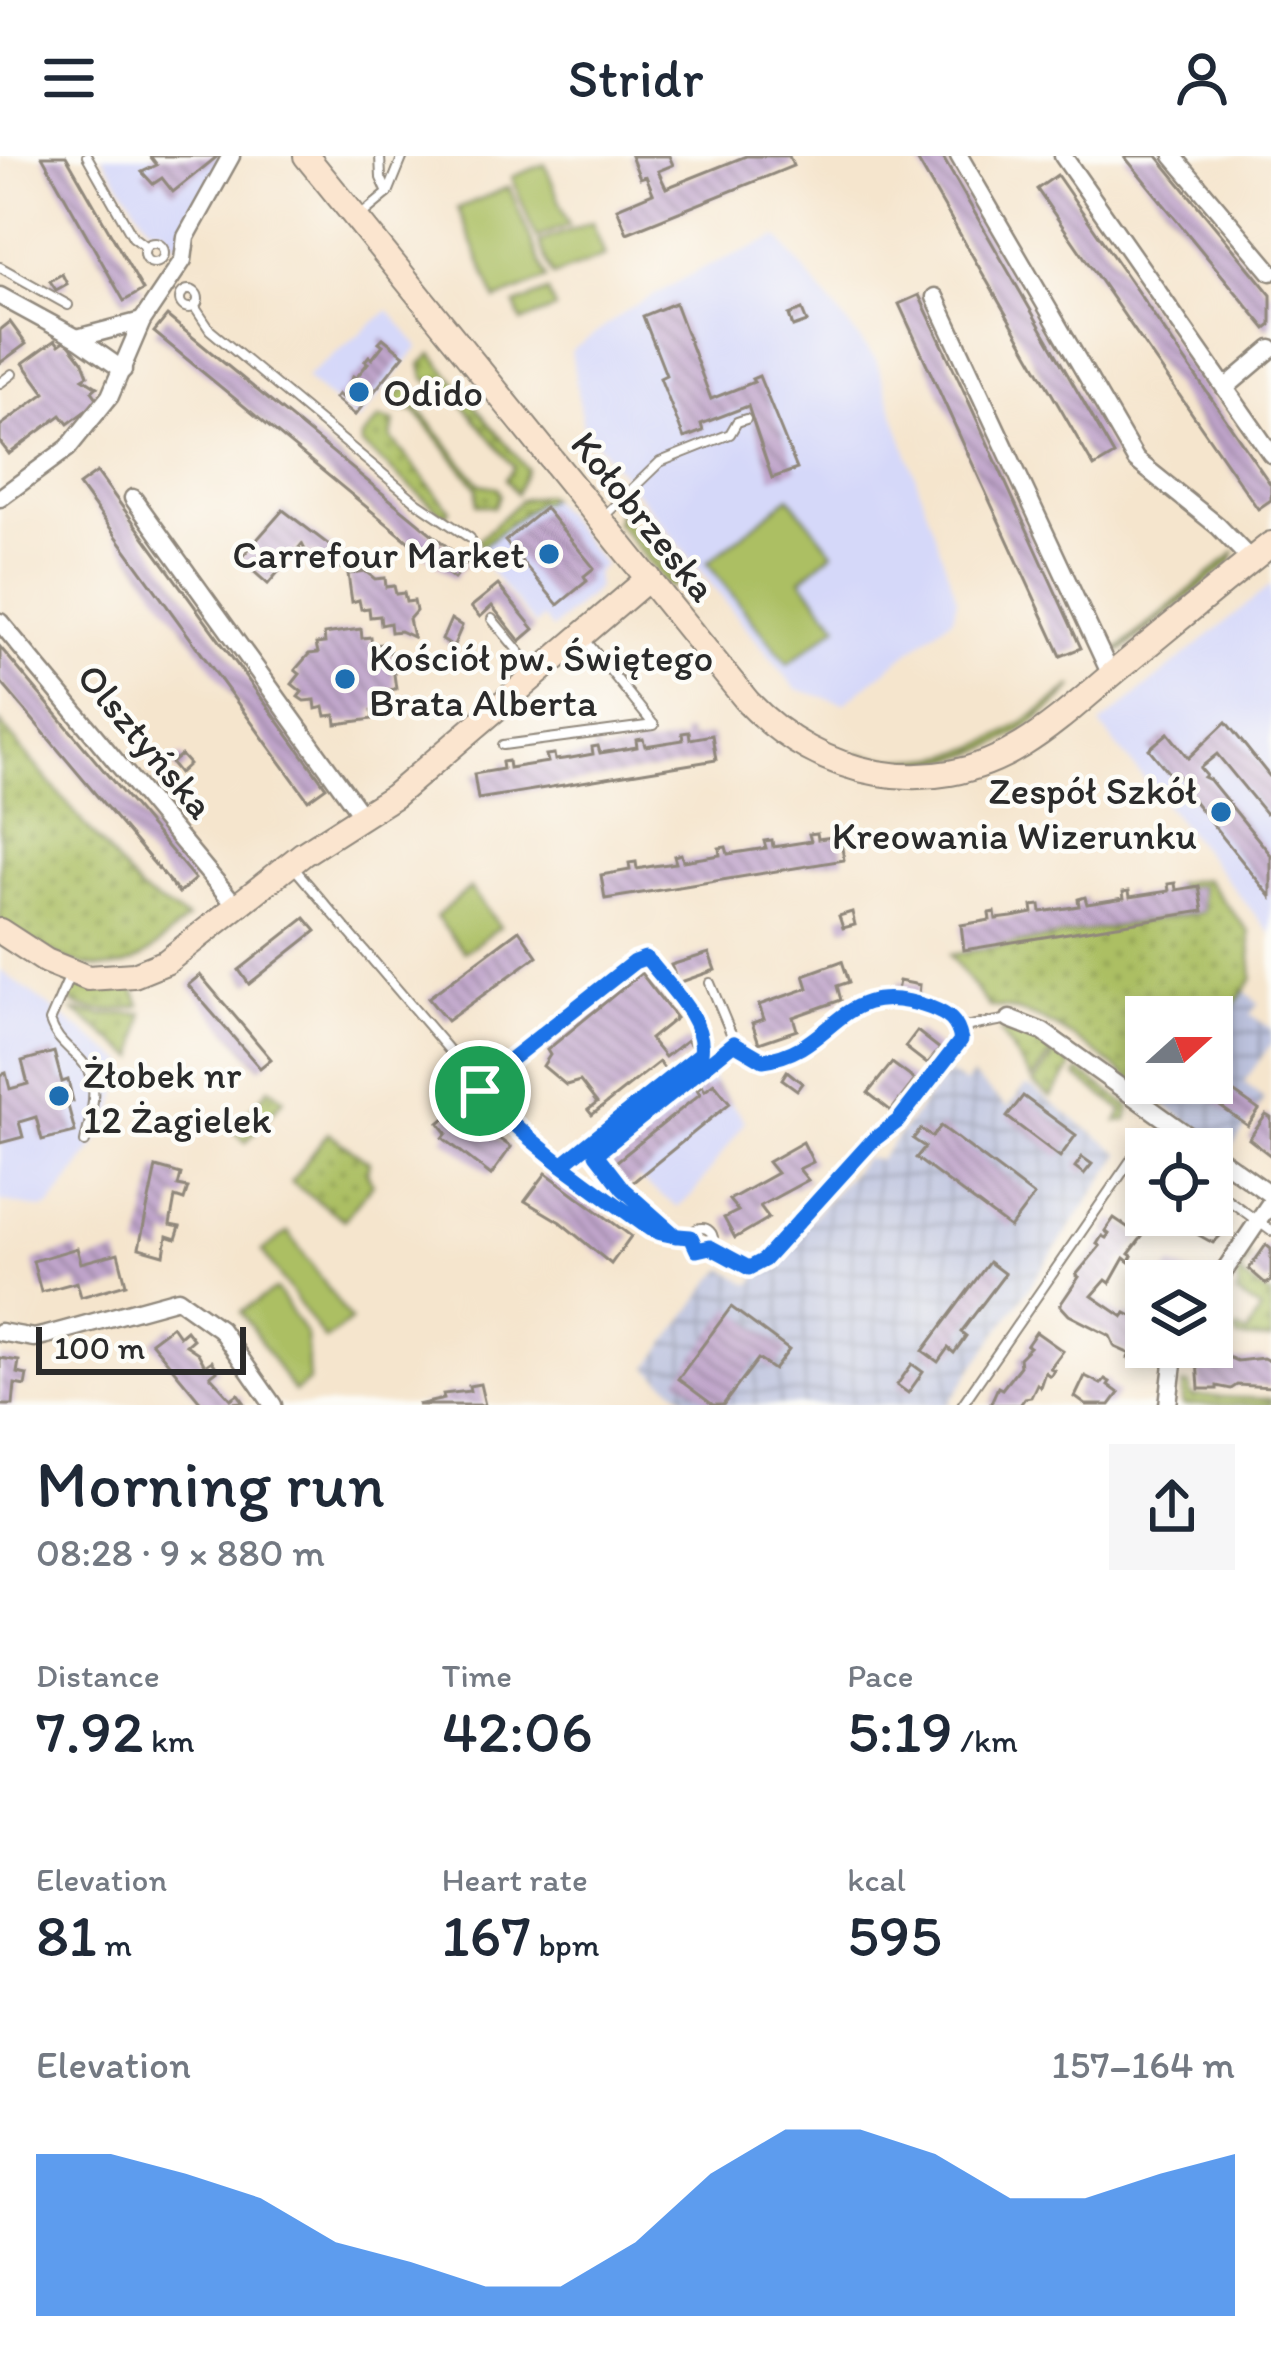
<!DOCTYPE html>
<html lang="en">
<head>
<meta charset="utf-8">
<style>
	:root { --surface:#fff; --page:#f6f6f7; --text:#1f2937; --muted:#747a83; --accent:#1a73e8 }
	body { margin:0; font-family:Itim,sans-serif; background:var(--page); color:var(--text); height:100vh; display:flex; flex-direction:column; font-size:45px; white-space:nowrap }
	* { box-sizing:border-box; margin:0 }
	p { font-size:39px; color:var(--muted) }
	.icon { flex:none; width:66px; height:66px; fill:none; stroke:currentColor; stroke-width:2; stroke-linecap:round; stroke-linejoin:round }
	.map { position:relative; height:1249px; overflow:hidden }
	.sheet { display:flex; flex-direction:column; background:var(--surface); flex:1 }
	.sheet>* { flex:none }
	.needle { width:78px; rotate:69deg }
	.buttons { position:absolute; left:1125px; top:840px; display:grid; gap:24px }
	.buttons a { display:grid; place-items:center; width:108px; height:108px; border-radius:0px; background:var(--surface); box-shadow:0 6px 18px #0003; font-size:60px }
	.scale { position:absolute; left:36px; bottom:30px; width:210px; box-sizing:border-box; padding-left:12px; border:6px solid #2b2b2b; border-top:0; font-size:33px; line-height:42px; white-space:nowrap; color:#2b2b2b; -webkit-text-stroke:9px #fdfcf7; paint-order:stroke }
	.pin { position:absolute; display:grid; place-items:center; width:102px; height:102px; color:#fff; margin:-51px; border:6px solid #fff; border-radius:50%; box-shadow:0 3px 12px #0007 }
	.round { display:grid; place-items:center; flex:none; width:126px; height:126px; border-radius:0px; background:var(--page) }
	.head { display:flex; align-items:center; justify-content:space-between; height:204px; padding:0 36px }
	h1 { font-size:66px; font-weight:600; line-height:90px }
	.figures { display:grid; grid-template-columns:repeat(3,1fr); gap:18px; height:204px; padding:12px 36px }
	.figures div { display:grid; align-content:center }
	.figures b { font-size:60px; font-weight:600 }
	.figures small { font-size:33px; font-weight:400 }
	.figures p { font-size:33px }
	.chart { height:336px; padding:24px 36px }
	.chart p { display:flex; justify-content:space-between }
	.chart svg { width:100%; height:216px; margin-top:12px; fill:var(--accent); opacity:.7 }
	header { display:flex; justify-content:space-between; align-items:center; height:156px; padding:0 36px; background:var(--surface); font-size:54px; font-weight:600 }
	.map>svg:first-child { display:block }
	.built { fill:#d5d8f9 }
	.industrial { fill:url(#industrial-grid) }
	.grass { fill:url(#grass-dots); stroke:#6c7547; stroke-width:3 }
	.park { fill:#acbf63; stroke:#6c7547; stroke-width:3 }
	.building { fill:url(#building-back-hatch) }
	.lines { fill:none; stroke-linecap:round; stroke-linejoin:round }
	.lane-casing { stroke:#90887c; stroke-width:12 }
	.street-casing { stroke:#90887c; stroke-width:21 }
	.secondary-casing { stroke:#90887c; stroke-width:28 }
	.lane { stroke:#fff; stroke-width:8 }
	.street { stroke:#fff; stroke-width:16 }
	.secondary { stroke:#fbe5cf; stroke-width:24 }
	.route-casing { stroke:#fff; stroke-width:24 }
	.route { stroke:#1a73e8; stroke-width:15 }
	.poi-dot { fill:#1f6fb2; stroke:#fdfcf7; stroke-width:4.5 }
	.labels { text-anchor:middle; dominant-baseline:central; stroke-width:9; stroke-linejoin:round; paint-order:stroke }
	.poi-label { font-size:39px; fill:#2b2b2b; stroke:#fdfcf7; text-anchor:start }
	.street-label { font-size:39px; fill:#2b2b2b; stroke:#fdfcf7 }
</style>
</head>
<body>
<header><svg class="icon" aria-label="menu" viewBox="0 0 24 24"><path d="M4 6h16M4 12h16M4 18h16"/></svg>Stridr<svg class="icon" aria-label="person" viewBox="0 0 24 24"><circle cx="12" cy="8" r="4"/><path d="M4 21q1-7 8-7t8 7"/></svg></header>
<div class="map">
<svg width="1271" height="1249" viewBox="0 0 1271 1249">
	<defs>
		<pattern id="industrial-grid" width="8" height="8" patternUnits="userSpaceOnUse" patternTransform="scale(3)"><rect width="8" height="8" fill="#bdc3de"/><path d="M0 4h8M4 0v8" fill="none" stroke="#9a9fb4"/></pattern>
		<pattern id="grass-dots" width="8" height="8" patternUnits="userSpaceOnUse" patternTransform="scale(3)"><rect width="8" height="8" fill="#acbf63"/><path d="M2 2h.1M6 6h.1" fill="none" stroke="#8c9b52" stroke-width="1.8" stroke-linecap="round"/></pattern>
		<pattern id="building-back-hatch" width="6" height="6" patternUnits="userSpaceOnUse" patternTransform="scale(3)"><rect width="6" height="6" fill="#bfa4ca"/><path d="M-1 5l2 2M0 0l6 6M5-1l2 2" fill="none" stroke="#9b86a4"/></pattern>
	</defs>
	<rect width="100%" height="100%" fill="#fdfcf7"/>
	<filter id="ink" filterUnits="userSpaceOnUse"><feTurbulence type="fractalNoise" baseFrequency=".00833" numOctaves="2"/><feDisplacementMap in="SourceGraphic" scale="24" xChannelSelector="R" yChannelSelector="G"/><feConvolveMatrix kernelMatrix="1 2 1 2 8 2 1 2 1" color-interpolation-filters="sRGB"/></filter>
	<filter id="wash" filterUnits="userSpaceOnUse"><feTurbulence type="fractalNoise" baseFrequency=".004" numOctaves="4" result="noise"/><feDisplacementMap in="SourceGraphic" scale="48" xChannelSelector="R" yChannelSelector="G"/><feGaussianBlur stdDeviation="2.7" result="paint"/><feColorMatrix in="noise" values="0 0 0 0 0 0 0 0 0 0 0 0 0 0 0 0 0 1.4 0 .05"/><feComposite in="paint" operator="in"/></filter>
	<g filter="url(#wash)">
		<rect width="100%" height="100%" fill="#f5e5cd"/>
		<!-- built -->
		<g class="built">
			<polygon points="102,0 231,0 177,90 163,72 149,70"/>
			<polygon points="778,81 876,204 957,443 953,461 844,547 796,533 583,270 571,195 631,152 703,112"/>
			<polygon points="389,154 419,191 357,266 305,222"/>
			<polygon points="549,342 604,409 596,416 597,432 552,473 543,462 535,469 475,396 539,345 542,348"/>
			<polygon points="1271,429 1271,778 1100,569"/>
			<polygon points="0,814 126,907 111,967 51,1050 41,1053 0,1045"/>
			<polygon points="706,916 745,965 693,1038 677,1051 638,1022 627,1031 605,1001"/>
		</g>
		<!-- industrial -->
		<g class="industrial">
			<polygon points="1244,835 1259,847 1250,859 1271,872 1271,888 1244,926 1264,943 1230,995 1164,949 1180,927 1212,927 1212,881"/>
			<polygon points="951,919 965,928 972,920 1008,952 1025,930 1032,932 1121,998 948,1249 695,1249 648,1212 716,1120 725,1113 751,1129 864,1003 880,1003 945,920"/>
		</g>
		<!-- grass -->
		<g class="grass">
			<polygon points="432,198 527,313 516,338 506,323 514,311 441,222 428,225 424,221 421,208"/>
			<polygon points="409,230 420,236 417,251 480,328 497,331 500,339 494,351 477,348 477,331 414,254 399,254 396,238"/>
			<polygon points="380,262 394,266 391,282 450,354 445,360 362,289 362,282"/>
			<polygon points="544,339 549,342 541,348 538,346 482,390 477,385 521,344"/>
			<polygon points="618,355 677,428 670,432 617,367"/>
			<polygon points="1234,397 1231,406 1124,493 1114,497"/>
			<path d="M1073,530C1068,540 1052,551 1041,560C987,604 923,616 857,602L858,598C952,616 1001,586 1073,530Z"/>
			<path d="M0,567L141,736L187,763C173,775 159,790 144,800C96,832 43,792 0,765Z"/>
			<path d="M1205,723L1249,776L1253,822L1212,881V861H1146V927H1180L1164,949C1115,914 1052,851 989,851L950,799L1203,756L1200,730L1177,733L1176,727Z"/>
			<path d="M75,828L132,829L140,849C116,857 82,858 66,841Z"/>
			<polygon points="74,855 104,859 143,857 136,902"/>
			<polygon points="1008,874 1034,882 1053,895 1032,924 1000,876"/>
			<polygon points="1056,897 1072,911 1051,941 1034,928"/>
			<polygon points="1079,915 1130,951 1127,964 1117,965 1123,955 1076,920"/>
			<polygon points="269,932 284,943 246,986 233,974"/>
			<polygon points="328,977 369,1006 367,1016 372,1028 344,1064 291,1026"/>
			<polygon points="1251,1098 1240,1119 1271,1140 1271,1184 1238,1182 1235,1176 1237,1173 1247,1178 1261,1154 1236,1138 1239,1133 1236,1118"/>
			<polygon points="1183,1229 1190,1229 1191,1240 1271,1243 1271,1249 1183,1249"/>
		</g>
		<!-- park -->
		<g class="park">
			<polygon points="545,8 569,69 536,82 512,21"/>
			<polygon points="509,31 547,123 496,144 458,52"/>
			<polygon points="592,66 605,100 553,120 539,86"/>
			<polygon points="548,136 555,153 522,166 515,149"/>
			<polygon points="789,341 833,396 801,423 838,469 788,508 707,407"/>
			<polygon points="470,732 500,771 464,796 436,761"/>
			<polygon points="288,1076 351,1165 325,1184 262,1095"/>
			<polygon points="276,1133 306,1179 309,1225 294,1236 241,1156"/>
		</g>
		<g id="blocks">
			<!-- building -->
			<g class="building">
				<polygon points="42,0 66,0 143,134 124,145"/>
				<polygon points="150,0 218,0 173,36 162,22 153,28 142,16 157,9"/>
				<polygon points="631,0 669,0 673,9 658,15 666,32 746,0 789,0 793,10 627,77 617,52 653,37 646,20 640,22"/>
				<polygon points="915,0 942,0 1114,299 1094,311"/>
				<polygon points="1124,0 1157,0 1271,139 1271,169 1266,173"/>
				<polygon points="1057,19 1271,329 1271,344 1258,353 1037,33"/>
				<polygon points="62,118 67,128 56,134 50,125"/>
				<polygon points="919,139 963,233 1081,492 1061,500 899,148"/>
				<polygon points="675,147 711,243 754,226 752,223 759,220 797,313 772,322 748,250 701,268 703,275 684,282 660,222 666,219 643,160"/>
				<polygon points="802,154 807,166 793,171 789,159"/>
				<polygon points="167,160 467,407 454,423 154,176"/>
				<polygon points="10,166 26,188 0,207 0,174"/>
				<polygon points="383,182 404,199 355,259 335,242 338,238 341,241 353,220 356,222 368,207 365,205 369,200 372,203 383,189 379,186"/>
				<polygon points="55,184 59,189 66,184 83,206 88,219 83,222 97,231 92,235 99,245 68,268 61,259 9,298 0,286 0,270 45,237 23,207"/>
				<polygon points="97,316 326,631 308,644 79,329"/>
				<polygon points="545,352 594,412 584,420 587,425 558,449 505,385"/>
				<polygon points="283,354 345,401 347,411 327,414 326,405 317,406 316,397 307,398 302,388 268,428 240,403"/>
				<polygon points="365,415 375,423 385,422 386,431 394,430 396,438 404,437 406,446 414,445 416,455 409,463 413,481 400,475 391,476 390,467 381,469 380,460 370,461 369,452 361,453 359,444 352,446 348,418"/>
				<polygon points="498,429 534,473 520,485 492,450 480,461 471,451"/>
				<polygon points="451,463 462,470 453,491 442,484"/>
				<polygon points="361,473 362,482 371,481 372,490 381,488 382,497 391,496 396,533 387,534 389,543 380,544 381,553 372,554 373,563 336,568 335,559 326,560 324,551 316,553 315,544 304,545 298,541 302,536 292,528 300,518 295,514 309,498 318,497 316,488 325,487 324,478"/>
				<polygon points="0,491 195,723 179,737 0,525"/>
				<polygon points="1226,566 1271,622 1271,654 1266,658 1217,598 1200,612 1206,619 1204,621 1210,624 1271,699 1271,741 1180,628 1183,625 1176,616 1171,620 1149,593 1168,577 1188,602"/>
				<polygon points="689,576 690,583 712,579 716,604 478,643 474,618 503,613 502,606 508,605 509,612 548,606 546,599 554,598 555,604 571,602 593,598 592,591 598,590 600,597 637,591 636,584 643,583 645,590 683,584 682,577"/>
				<polygon points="181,599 189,608 179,617 171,607"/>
				<polygon points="817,677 818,683 840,680 844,704 605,743 601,719 630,714 629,707 636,706 637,713 653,710 676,707 674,700 681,698 683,705 720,699 719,692 726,691 728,698 766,692 764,685 772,684 773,691 811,685 809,678"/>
				<polygon points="1175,727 1176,734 1199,730 1203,755 964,794 961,769 990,764 989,757 995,756 996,763 1012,761 1033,757 1032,750 1040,749 1041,756 1079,750 1078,743 1085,741 1087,748 1124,742 1123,736 1129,735 1130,741 1169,735 1168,728"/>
				<polygon points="852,756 855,769 843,772 839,760"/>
				<polygon points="305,762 316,775 249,828 239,814"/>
				<polygon points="519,774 537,800 447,865 428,842"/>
				<polygon points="709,797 715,814 678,827 671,809"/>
				<polygon points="842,805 849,826 837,830 841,844 793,861 797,874 759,887 752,867 764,863 759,849 808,832 804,819"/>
				<polygon points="641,817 676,862 650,883 665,901 687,884 695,895 667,916 659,906 592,959 588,954 597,947 580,925 566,929 543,910 550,899 547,894"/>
				<polygon points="200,819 271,903 260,912 188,829"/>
				<polygon points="899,825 920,829 919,839 897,835"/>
				<polygon points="1217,874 1226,881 1212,901 1212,881"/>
				<polygon points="917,875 940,893 927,908 905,891"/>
				<polygon points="54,896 62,926 68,924 73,945 67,946 75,976 42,984 36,961 19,966 23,981 0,987 0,919 6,917 10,933 28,928 22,905"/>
				<polygon points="892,907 915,924 891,955 868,937"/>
				<polygon points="787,915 802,927 797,934 782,923"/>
				<polygon points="1212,921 1259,954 1248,970 1187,927 1212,927"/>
				<polygon points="714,927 730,947 627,1031 611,1010 700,938 697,933 702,929 705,934"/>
				<polygon points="1023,940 1076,979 1060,1001 1007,961"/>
				<polygon points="452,956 458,962 462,957 511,991 491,1019 443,982 447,977 439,967"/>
				<polygon points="1266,959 1271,962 1271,1000 1249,983"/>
				<polygon points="941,970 1034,1040 1010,1072 916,1002 925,991 913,983 921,973 932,981"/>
				<polygon points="803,986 813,1006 799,1013 808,1024 760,1050 769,1062 735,1082 724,1062 738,1055 729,1044 777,1017 768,1006"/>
				<polygon points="1082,1001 1092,1008 1084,1018 1075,1011"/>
				<polygon points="156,1011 181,1018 178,1030 188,1032 184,1044 175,1041 170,1069 180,1071 176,1083 167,1080 164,1099 139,1092"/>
				<polygon points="546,1017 631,1080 611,1108 560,1066 525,1045"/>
				<polygon points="1214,1049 1220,1052 1216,1058 1230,1070 1213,1087 1184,1071 1185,1069 1172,1059 1212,1059"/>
				<polygon points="1114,1062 1142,1081 1129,1098 1132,1100 1129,1106 1124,1102 1110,1127 1106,1124 1092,1140 1123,1161 1126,1157 1134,1161 1146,1172 1146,1191 1151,1191 1135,1207 1128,1202 1130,1198 1115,1191 1110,1180 1069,1159 1060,1149 1079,1121 1076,1119 1100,1090 1097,1088 1102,1080 1106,1082 1109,1078 1105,1075"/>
				<polygon points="1266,1089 1271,1093 1271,1125 1266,1128 1249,1113"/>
				<polygon points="77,1092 81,1107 118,1097 126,1128 81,1141 77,1126 41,1136 33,1105"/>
				<polygon points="989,1106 1005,1118 961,1176 966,1180 954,1197 948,1192 938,1206 923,1195"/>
				<polygon points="1172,1109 1193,1119 1189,1125 1160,1125"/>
				<polygon points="731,1151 789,1194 774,1214 758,1203 723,1249 713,1249 678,1223"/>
				<polygon points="172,1170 179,1180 186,1174 193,1183 186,1189 198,1197 205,1210 212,1205 218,1214 210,1220 231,1243 238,1238 244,1246 203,1249 151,1186"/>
				<polygon points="1036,1176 1063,1195 1050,1212 1054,1214 1050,1220 1045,1216 1040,1231 1037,1228 1031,1241 1025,1242 1020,1249 990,1249 998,1231 1002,1233 1020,1210 1019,1202 1030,1191 1027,1189"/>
				<polygon points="1223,1199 1237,1205 1263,1202 1271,1206 1271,1231 1237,1229 1231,1233 1217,1230 1217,1233 1199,1233 1197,1204 1217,1201 1223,1204"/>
				<polygon points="0,1202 19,1205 17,1217 27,1219 25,1230 15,1228 13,1249 0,1249"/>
				<polygon points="912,1208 923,1216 908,1237 897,1229"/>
				<polygon points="1085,1220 1101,1228 1105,1223 1110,1226 1108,1229 1119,1237 1110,1249 1086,1249 1075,1241"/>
				<polygon points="480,1228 485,1249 417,1249 444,1243 443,1238 470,1235 469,1230"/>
			</g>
		</g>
	</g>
	<g filter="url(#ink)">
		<use href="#blocks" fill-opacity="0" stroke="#90887c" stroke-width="3"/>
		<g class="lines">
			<!-- lane casing -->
			<g class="lane-casing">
				<g id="lane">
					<polyline points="87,0 133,81 146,91"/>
					<polyline points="380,0 381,22 388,37"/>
					<polyline points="360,60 388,37 403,0"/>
					<circle cx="154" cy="97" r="10"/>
					<polyline points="0,111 68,149"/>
					<circle cx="189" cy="143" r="9"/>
					<polyline points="194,150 210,174 418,347 470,382"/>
					<polyline points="0,227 12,218"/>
					<polyline points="602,362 660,306 730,278 737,266 746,263"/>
					<polyline points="492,463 535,515"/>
					<polyline points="583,481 653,568"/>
					<polyline points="503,589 654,569"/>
					<polyline points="295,713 512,968 650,1073 691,1081"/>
					<path d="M70,819L50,865C56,883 66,889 79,902C103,926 91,958 85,986"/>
					<path d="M710,827L735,887L763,904C827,897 845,824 919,848C935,853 949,857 958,872"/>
					<polyline points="958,872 1010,863"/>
					<path d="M480,935L524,892L634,806L645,803L650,806C669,831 706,864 701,897L562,1009"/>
					<polyline points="1212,1032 1271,1075"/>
					<circle cx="702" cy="1083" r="11"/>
					<polyline points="676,1079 623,1033 596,998 735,887"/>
					<polyline points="711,1092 742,1111 764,1104 872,985 898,966 958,889 958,872"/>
					<polyline points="962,1249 1135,998 1145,992 1157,993"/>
				</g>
			</g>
			<!-- street casing -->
			<g class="street-casing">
				<g id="street">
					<polyline points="959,0 1136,304 1218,370 1251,404"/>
					<polyline points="1063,0 1271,298"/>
					<polyline points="1173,0 1271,116"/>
					<polyline points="0,140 77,182 123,214"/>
					<polyline points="935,141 1111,519"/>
					<polyline points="77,182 142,165"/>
					<polyline points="1225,232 1271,193"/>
					<polyline points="0,342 68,292 110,240 142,165 183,104 186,81 231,0"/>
					<polyline points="133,342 363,661"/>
					<polyline points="0,466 237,751"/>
					<polyline points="1010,863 1043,876 1207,993"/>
					<polyline points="1212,997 1271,1039"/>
					<polyline points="1212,1133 1271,1046"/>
					<polyline points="0,1176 34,1182 47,1179 178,1143 220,1173 273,1249"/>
					<polyline points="1168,1249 1175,1191"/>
				</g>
			</g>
			<!-- secondary casing -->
			<g class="secondary-casing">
				<g id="secondary">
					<path d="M306,0L748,546C820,621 930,646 1022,589C1058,567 1090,536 1122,510C1172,469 1221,428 1271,388"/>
					<polyline points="0,775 46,805 88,822 134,819 166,806 303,698 394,640 649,422"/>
				</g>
			</g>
			<!-- lane -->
			<use href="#lane" class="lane"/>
			<!-- street -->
			<use href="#street" class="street"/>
			<!-- secondary -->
			<use href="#secondary" class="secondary"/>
		</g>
	</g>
	<g class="lines" filter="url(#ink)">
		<!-- route casing -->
		<g class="route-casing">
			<path id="route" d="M480,935C530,989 591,1030 650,1073C663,1079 676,1080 691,1081L697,1094L710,1091L749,1112L764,1104L872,985L898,965L961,884C957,865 949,859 931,852C837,818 838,895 763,904L734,887L596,998L623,1033L676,1080L650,1073L562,1009L701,897C706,864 669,831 650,806L645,802L634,806L506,907L501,918L480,935"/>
		</g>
		<!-- route -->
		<use href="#route" class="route"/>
	</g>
	<!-- markers -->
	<g class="poi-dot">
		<circle cx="359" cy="236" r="12"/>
		<circle cx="549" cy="398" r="12"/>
		<circle cx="345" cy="523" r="12"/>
		<circle cx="1221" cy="656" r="12"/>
		<circle cx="59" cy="940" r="12"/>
	</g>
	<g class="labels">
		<!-- poi labels -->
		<g class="poi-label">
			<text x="383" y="236">Odido</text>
			<text x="525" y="398" text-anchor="end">Carrefour Market</text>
			<text x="369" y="501">Kościół pw. Świętego<tspan x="369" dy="45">Brata Alberta</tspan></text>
			<text x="1197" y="634" text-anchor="end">Zespół Szkół<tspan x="1197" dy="45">Kreowania Wizerunku</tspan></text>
			<text x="83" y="918">Żłobek nr<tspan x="83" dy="45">12 Żagielek</tspan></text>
		</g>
		<!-- street labels -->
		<g class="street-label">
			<text transform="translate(644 360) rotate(51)">Kołobrzeska</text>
			<text transform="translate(146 585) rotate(50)">Olsztyńska</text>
		</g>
	</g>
</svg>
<div class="buttons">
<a><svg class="needle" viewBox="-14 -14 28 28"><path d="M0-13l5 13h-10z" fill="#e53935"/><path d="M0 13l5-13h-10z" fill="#747a83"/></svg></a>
<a><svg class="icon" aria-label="locate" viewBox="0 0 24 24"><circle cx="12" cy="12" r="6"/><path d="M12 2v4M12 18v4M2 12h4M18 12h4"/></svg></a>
<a><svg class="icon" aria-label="layers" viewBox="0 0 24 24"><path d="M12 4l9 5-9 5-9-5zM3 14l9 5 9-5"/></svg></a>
</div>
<div class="scale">100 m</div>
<div class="pin" style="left:480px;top:935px;background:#1e9e55"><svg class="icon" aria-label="arrive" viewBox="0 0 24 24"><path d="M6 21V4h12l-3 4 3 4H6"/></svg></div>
</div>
<section class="sheet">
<div class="head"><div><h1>Morning run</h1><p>08:28 · 9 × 880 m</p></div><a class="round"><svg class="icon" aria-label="share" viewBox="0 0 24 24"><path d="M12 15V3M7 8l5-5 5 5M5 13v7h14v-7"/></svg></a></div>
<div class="figures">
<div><p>Distance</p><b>7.92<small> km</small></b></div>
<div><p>Time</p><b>42:06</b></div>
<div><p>Pace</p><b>5:19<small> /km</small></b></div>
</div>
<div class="figures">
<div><p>Elevation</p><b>81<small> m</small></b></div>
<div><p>Heart rate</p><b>167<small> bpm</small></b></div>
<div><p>kcal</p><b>595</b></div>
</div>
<div class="chart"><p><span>Elevation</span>157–164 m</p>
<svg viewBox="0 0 160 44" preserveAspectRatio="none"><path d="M0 44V11L10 11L20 15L30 20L40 29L50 33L60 38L70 38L80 29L90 15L100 6L110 6L120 11L130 20L140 20L150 15L160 11V44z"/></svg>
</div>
</section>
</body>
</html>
